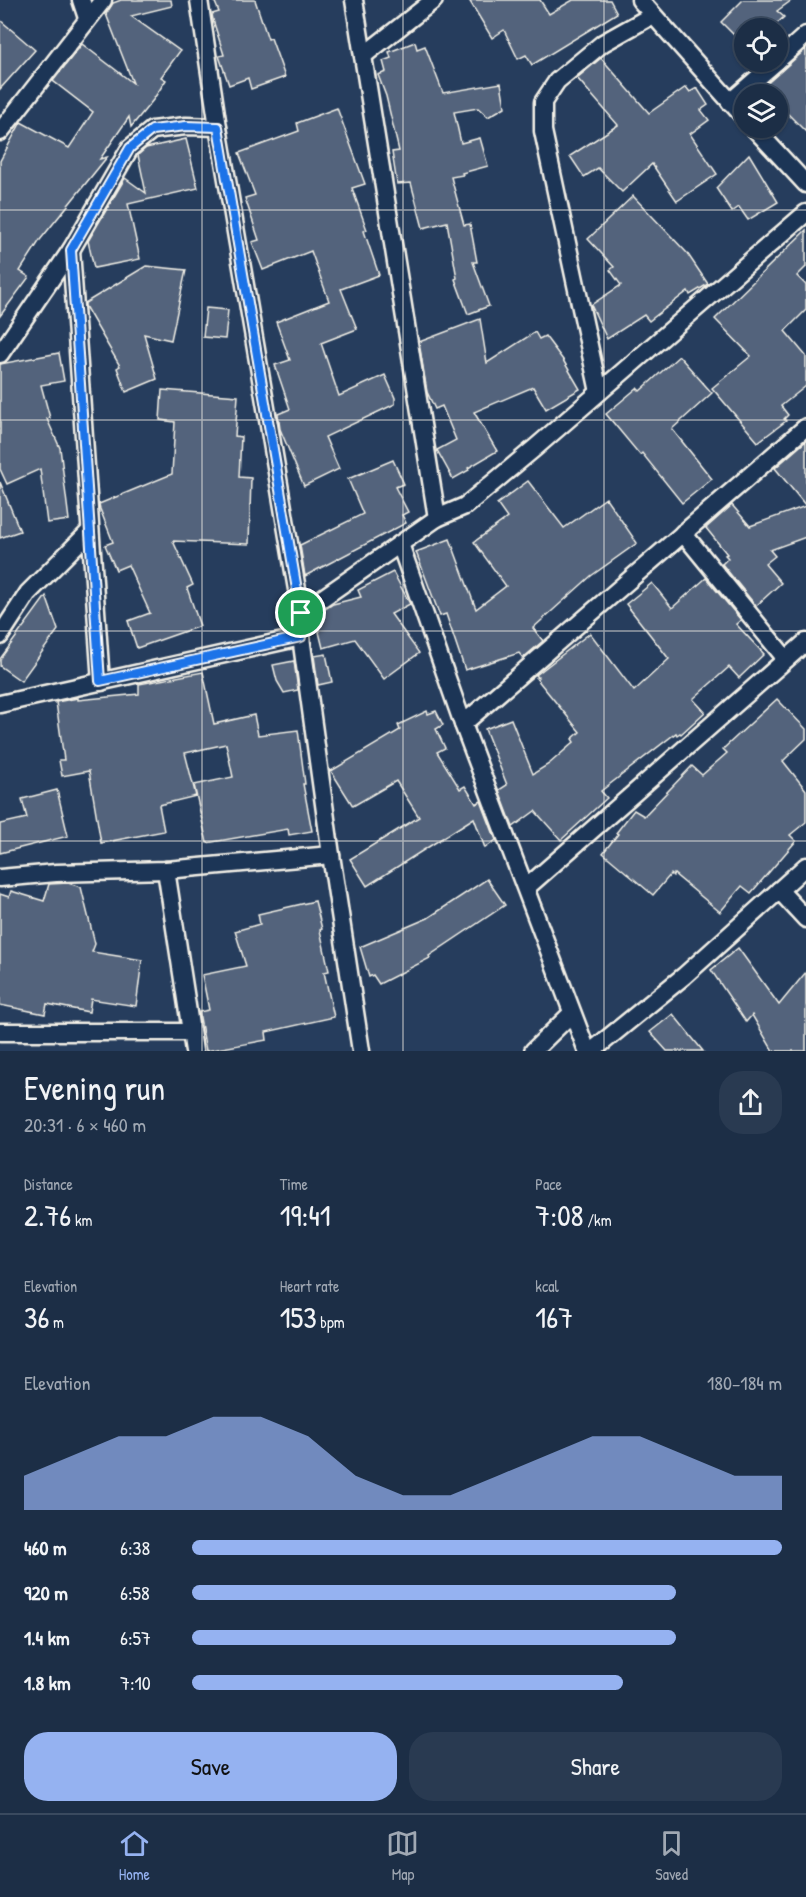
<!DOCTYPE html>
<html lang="en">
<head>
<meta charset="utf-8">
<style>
	:root { --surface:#1c2e46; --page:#293a51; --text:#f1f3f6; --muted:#a0a8b3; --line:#3a4a5f; --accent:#95b2f1 }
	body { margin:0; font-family:"Patrick Hand",sans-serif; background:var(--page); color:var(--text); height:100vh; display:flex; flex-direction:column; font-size:22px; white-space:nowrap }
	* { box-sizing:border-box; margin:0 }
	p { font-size:20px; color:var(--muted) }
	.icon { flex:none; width:33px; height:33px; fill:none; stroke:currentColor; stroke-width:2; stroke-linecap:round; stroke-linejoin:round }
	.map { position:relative; height:1051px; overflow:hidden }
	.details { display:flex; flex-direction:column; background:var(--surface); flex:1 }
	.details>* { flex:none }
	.controls { position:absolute; left:734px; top:18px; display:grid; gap:12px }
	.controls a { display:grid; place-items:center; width:54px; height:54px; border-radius:50%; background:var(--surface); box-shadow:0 2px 4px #0004,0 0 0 2px var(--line); font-size:30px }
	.pin { position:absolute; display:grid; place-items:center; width:51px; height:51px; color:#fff; margin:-26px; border:3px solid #fff; border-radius:50%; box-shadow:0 2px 6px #0007 }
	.round { display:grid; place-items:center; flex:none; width:63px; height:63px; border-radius:24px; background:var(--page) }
	.head { display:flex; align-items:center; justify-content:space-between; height:102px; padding:0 24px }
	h1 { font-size:33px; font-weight:600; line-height:45px }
	.metrics { display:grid; grid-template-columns:repeat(3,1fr); gap:9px; height:102px; padding:6px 24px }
	.metrics div { display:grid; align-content:center }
	.metrics b { font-size:30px; font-weight:600 }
	.metrics small { font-size:16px; font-weight:400 }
	.metrics p { font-size:16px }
	.chart { height:168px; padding:12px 24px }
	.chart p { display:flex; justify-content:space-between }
	.chart svg { width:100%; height:108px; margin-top:6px; fill:var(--accent); opacity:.7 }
	.button { display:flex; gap:12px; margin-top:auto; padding:12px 24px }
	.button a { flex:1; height:69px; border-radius:24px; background:var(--accent); color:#111; font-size:24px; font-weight:600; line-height:69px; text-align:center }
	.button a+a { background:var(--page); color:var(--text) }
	ul { padding:0 24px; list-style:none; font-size:20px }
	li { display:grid; grid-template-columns:96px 72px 1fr; align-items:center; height:45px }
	li i { height:15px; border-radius:8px; background:var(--accent) }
	.tab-bar { display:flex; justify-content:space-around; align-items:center; height:84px; border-top:2px solid var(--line); background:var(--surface); font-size:16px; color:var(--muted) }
	.tab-bar a { display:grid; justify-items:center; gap:3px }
	.tab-bar .active { color:var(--accent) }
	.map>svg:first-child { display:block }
	.building { fill:#52647b; stroke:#f4f1e8; stroke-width:1.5 }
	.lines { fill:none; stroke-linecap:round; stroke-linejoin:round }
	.street-casing { stroke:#f4f1e8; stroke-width:21 }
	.street { stroke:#1d3557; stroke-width:16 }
	.route-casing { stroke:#fff; stroke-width:12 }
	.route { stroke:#1a73e8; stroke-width:8 }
	.grid { fill:none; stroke:#f4f1e8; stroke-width:1.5; stroke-opacity:0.55 }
</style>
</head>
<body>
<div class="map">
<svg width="806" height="1051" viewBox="0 0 806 1051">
	<rect width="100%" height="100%" fill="#263d5d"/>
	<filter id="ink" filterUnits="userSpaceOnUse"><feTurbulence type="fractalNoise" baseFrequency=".0167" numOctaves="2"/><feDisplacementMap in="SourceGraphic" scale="12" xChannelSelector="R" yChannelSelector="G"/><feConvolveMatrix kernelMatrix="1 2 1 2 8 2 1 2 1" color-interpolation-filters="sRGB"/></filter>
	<g filter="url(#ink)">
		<!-- building -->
		<g class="building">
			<polygon points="121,0 171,0 172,6 131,16 180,51 161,77 166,80 153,100 131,127 129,117 100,159 107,157 40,240 20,271 29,277 0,316 0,161 21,122 69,148 93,112 53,81 82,44 133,83 106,14 113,3"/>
			<polygon points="214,0 255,0 268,39 271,38 285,77 251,89 248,78 229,85 219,56 224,55 213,20 212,14 219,12"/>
			<polygon points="469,0 540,0 549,14 573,0 610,0 617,13 532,65 526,55 518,59 504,30 492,38"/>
			<polygon points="743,0 792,0 777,11 784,17 772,28 744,28 744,45 721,22"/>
			<polygon points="0,20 35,50 0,89"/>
			<polygon points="415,42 417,49 425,46 443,93 501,83 505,107 488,117 478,108 454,112 461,143 480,138 488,166 462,173 463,175 451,177 464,225 470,224 477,262 473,262 489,306 468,314 455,279 457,278 447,222 423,228 411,183 397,184 392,152 399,151 386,96 378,75 386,72 383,61 391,58 389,52"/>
			<polygon points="806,49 806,132 777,103 777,94 769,94 762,88"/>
			<polygon points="601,58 649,113 686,87 690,92 697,88 708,105 701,110 709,120 690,134 717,174 677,201 652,164 622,192 598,168 584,177 570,156 618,125 577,78"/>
			<polygon points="337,108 365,184 352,188 367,230 364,231 379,275 341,289 357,329 321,343 339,396 385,375 395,398 395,404 325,437 339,469 304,486 280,429 278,414 290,409 275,365 290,360 276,322 329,301 311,251 263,270 252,242 259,240 245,198 255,195 239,153 299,131 297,123"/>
			<polygon points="186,139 198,188 128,204 140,259 94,268 88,241 125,178 146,193 138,155 146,148"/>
			<polygon points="749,154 778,202 748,220 739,207 732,212 716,188"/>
			<polygon points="633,196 687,253 708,284 690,295 688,291 649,321 644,315 607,339 591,305 621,285 610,270 614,267 588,239"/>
			<polygon points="806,230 806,267 797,276 806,285 806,310 785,331 806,356 806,386 781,406 788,415 784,419 786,421 758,442 712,388 751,356 715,319"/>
			<polygon points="146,266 186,270 171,340 144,334 157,379 126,392 117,368 120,366 85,306 85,303"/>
			<polygon points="206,308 228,310 225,339 203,337"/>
			<polygon points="480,319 487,363 535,332 539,339 545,336 563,360 580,389 546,409 533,387 474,412 497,451 468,468 469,470 453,479 437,450 456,440 442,406 435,409 427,392 419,342"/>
			<polygon points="59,353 64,381 41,385 50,418 47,419 60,448 69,520 47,523 40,469 7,484 0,469 0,364"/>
			<polygon points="679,356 712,393 672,429 712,479 682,503 642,453 640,455 606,414 637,388 640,391"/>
			<polygon points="162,390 238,396 235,436 241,437 239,477 251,478 249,544 173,541 193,585 187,588 200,626 137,648 128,621 150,613 128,565 116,570 105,545 113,542 100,509 99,504 172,474 175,422 160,420"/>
			<polygon points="806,441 806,537 770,550 775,556 765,564 781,583 756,606 722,564 728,558 725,555 727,554 706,528 732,505 750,526 806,506 775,468"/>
			<polygon points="393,460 404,484 395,487 408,512 402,515 406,523 305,576 300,545 363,514 348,479"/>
			<polygon points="528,481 564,528 606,498 637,543 591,576 533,628 543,641 523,658 519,653 465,670 446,614 440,616 416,552 450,539 476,609 506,586 474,542 507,518 497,504"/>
			<polygon points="0,482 20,531 0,538"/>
			<polygon points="393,572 410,604 391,614 419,653 384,679 355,639 323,648 315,616 333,604 361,597 358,590"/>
			<polygon points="706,578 741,620 736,624 764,654 739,678 729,667 693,699 705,712 681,734 680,733 677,735 676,733 601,791 607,798 561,840 535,811 513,827 499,790 507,785 485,729 511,719 533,774 549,764 574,742 572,739 580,732 536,678 538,677 536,675 590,633 634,691 669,659 626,604 652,583 672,608"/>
			<polygon points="46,596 58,630 21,681 0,666 0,659"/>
			<polygon points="326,654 332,682 318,685 314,656"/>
			<polygon points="294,661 298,690 284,693 277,681 273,665"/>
			<polygon points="203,672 214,724 254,715 258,735 298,730 305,784 303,784 312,831 289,835 288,829 207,843 194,785 233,777 226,744 185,753 196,796 159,805 164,831 101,843 89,771 62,776 59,760 64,760 56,702 78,698 78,700 139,694 139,684"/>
			<polygon points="777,699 806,729 806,739 783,761 806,790 806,822 790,835 796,841 751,893 742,886 720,912 674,874 673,876 671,874 653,895 603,853 618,834 616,833 634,810 644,816 692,766 702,775 727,753 723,749"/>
			<polygon points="427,711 428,714 436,711 443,725 436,729 445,748 437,752 460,789 465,786 476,804 481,801 496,840 485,848 474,818 367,886 350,859 419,817 396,781 353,806 331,771 400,730 398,725"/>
			<polygon points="57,790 68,836 0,853 0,824 27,818 22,799"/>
			<polygon points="487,879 505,905 429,956 430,958 379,984 373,975 369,977 360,947 428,918"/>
			<polygon points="68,883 81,887 95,944 92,952 142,960 136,1006 91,999 89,1012 47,1004 45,1014 0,1005 0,894 9,897 11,891 44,901 49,884"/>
			<polygon points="315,901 322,929 320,930 329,971 324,972 334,1017 266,1032 267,1040 206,1051 199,1012 209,1010 202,975 246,966 235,931 260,924 258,914"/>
			<polygon points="738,948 779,1005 806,972 806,1051 773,1051 752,1015 746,1022 711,970"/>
			<polygon points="673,1014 703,1051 667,1051 650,1032"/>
		</g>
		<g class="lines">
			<!-- street casing -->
			<g class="street-casing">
				<g id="street">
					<polyline points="81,0 87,18"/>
					<polyline points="199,0 218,127 301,613 301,637 331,855 361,1051"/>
					<polyline points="354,0 437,518"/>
					<polyline points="640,0 744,117"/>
					<polyline points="363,56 434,0"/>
					<polyline points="777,61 806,35"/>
					<polyline points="730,102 776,62"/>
					<polyline points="754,128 806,184"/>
					<polyline points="0,132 103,0"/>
					<polyline points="71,250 101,682"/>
					<polyline points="0,354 71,250 130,148 152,130 186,126 218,127"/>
					<polyline points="599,392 543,131 543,102 557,81 603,43 653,15"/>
					<polyline points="683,533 786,659"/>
					<polyline points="400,544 463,724 587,1051"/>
					<polyline points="301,613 437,518 465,506 536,447 806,213"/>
					<polyline points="0,636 28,593 90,531"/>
					<polyline points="0,704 301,637"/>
					<polyline points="463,724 806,427"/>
					<polyline points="166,870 194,1051"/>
					<polyline points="0,878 56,873 166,870 331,855"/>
					<polyline points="526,888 806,642"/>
					<polyline points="779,890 806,919"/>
					<polyline points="0,1032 191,1032"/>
					<polyline points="533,1051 572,1013"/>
					<polyline points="592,1051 684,976 806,866"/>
				</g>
			</g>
			<!-- street -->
			<use href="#street" class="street"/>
		</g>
	</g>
	<g class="lines" filter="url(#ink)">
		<!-- route casing -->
		<g class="route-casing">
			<polygon id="route" points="186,126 218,127 301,613 301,637 100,681 71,250 130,148 152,130"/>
		</g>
		<!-- route -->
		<use href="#route" class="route"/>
	</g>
	<!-- grid -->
	<path class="grid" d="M202,0V1051M403,0V1051M604,0V1051M0,210H806M0,420H806M0,631H806M0,841H806"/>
</svg>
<div class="controls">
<a><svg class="icon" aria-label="locate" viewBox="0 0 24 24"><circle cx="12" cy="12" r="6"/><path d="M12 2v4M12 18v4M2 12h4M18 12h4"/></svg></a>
<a><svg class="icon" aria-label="layers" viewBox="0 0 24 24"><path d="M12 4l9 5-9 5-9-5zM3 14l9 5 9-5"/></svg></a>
</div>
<div class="pin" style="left:301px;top:613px;background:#1e9e55"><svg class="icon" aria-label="arrive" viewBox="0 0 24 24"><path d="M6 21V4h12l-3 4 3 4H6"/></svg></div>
</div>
<section class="details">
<div class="head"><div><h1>Evening run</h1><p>20:31 · 6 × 460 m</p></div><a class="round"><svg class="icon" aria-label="share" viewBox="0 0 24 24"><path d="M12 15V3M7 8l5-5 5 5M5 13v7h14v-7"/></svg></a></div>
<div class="metrics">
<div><p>Distance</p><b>2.76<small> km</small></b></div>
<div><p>Time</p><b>19:41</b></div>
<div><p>Pace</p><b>7:08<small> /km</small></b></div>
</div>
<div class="metrics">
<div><p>Elevation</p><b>36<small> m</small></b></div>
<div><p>Heart rate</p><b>153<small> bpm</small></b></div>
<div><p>kcal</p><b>167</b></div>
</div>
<div class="chart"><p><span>Elevation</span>180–184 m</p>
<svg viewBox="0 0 160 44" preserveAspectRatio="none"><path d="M0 44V30L10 22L20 14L30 14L40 6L50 6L60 14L70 30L80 38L90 38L100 30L110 22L120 14L130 14L140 22L150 30L160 30V44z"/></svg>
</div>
<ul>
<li><b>460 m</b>6:38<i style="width:100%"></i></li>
<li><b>920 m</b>6:58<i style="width:82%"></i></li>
<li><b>1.4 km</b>6:57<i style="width:82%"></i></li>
<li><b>1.8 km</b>7:10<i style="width:73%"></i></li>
</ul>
<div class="button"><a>Save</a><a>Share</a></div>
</section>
<nav class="tab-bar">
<a class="active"><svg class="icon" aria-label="home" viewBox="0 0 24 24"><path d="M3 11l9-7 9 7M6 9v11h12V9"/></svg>Home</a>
<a><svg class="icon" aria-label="map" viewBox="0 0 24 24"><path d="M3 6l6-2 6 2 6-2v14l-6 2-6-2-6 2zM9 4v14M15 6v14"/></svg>Map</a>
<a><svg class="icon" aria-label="saved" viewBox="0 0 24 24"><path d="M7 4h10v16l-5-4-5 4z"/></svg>Saved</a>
</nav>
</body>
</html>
